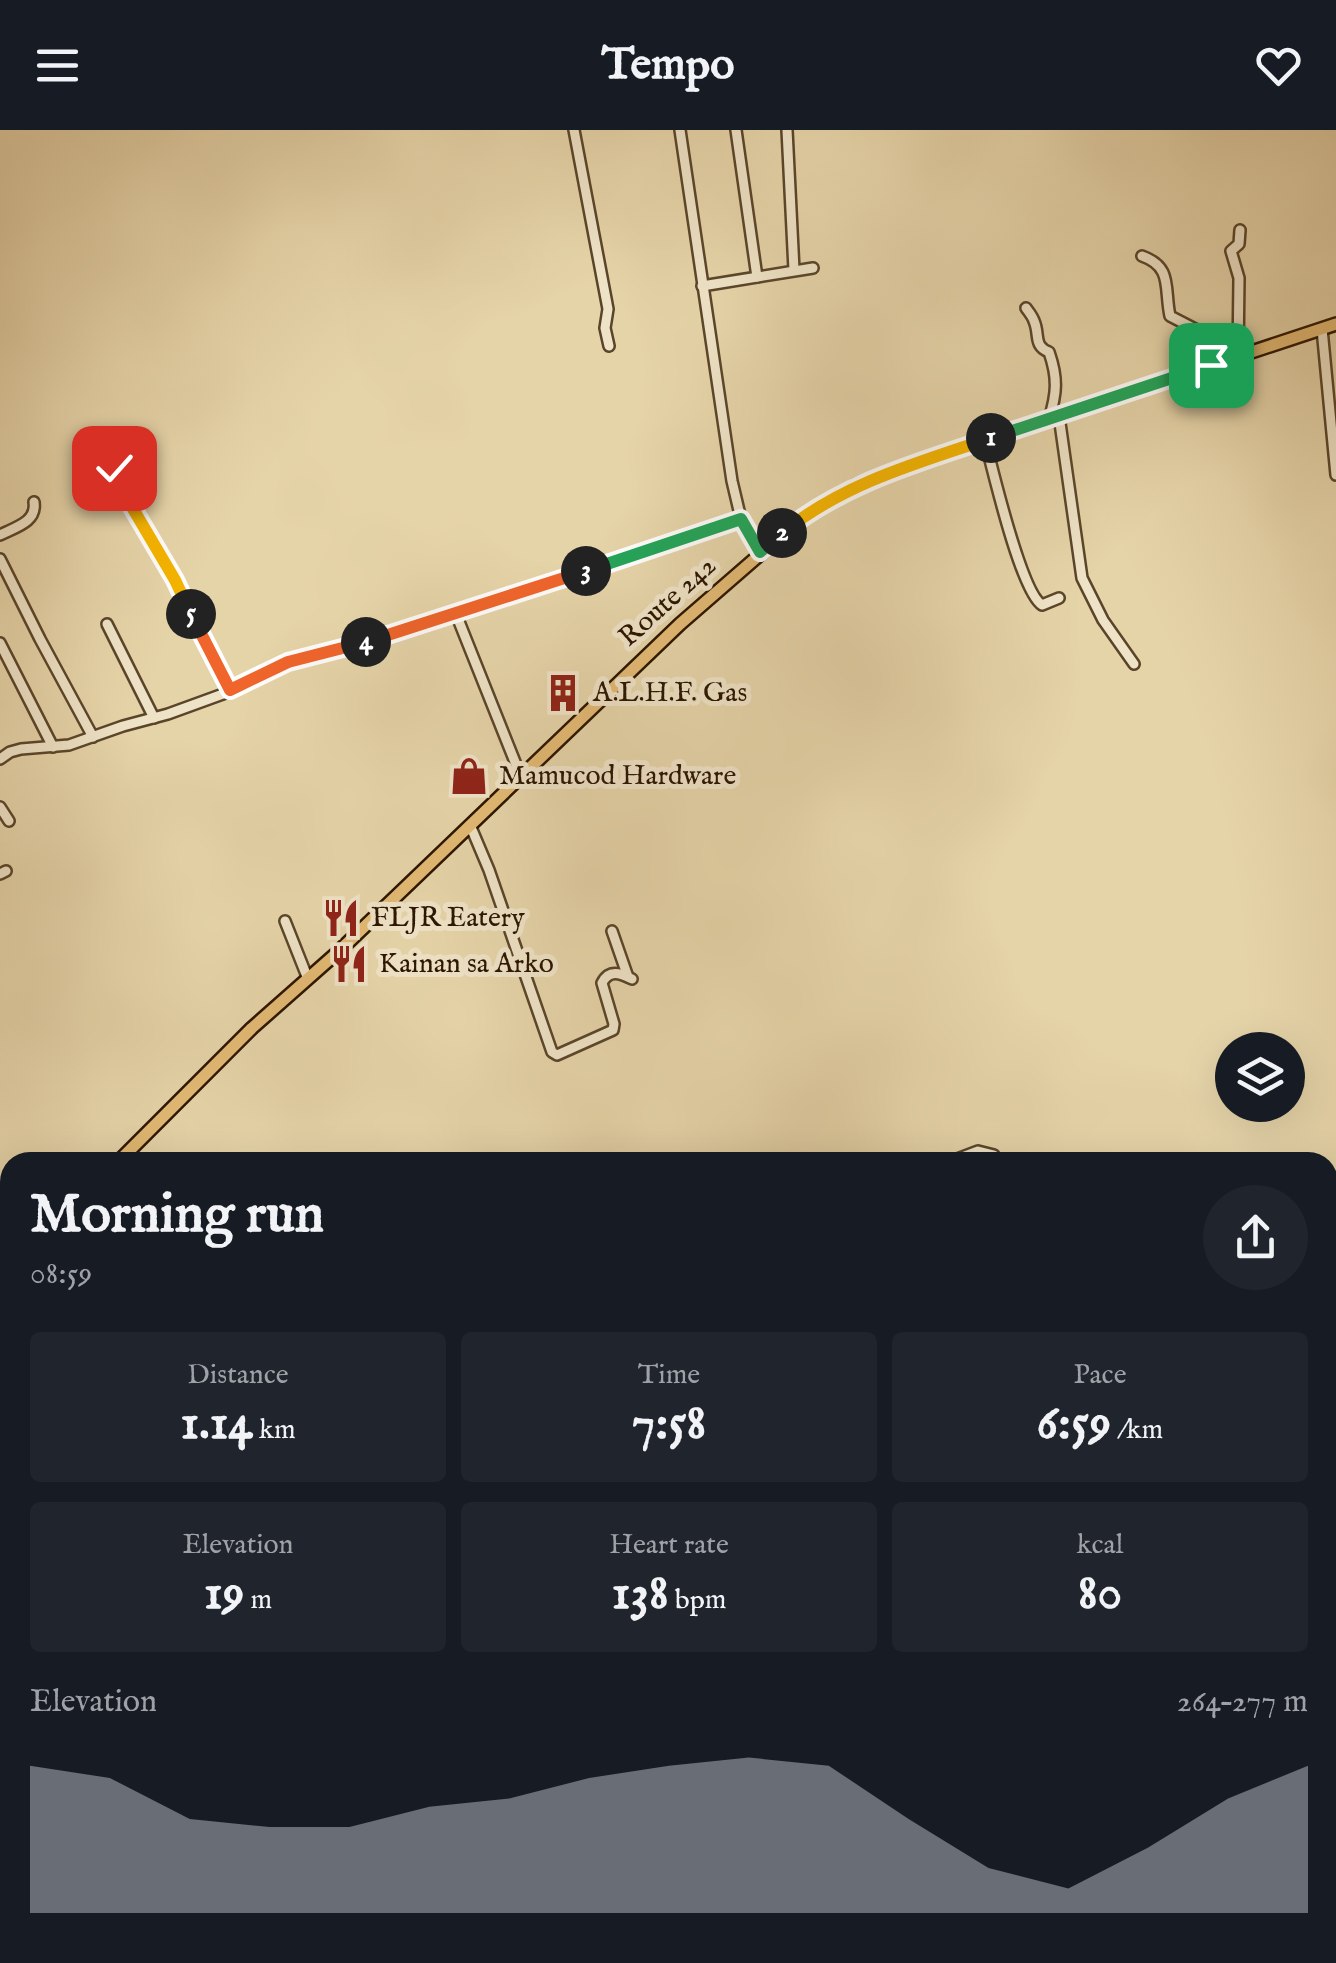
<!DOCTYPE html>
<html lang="en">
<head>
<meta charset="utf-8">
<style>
	:root { --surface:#171b24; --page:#20242c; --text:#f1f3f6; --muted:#9ea1a6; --accent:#8c9099 }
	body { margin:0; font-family:"IM FELL English",serif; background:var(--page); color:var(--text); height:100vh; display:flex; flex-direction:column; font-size:38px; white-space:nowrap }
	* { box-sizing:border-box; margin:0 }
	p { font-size:32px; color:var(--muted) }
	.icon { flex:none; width:55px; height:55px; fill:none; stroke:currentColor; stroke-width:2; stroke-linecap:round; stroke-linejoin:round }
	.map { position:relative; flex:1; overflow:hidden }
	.details { position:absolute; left:0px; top:1022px; width:1338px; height:812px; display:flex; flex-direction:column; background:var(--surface); border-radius:30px 30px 0 0; box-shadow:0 10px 40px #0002 }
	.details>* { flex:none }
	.tools { position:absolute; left:1215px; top:902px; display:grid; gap:20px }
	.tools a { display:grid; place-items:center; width:90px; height:90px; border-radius:50%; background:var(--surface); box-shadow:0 10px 40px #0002; font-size:50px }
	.pin { position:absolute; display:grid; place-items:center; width:85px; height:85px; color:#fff; margin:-42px; border-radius:20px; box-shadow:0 5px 15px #0006 }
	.km { position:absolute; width:50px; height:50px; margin:-25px; border-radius:50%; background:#222; color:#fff; font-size:28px; line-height:50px; text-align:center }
	.round { display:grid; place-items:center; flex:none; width:105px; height:105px; border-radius:52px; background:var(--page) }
	.head { display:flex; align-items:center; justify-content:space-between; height:170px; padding:0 30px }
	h1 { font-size:55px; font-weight:800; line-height:75px }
	.stats { display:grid; grid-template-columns:repeat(3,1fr); gap:15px; height:170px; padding:10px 30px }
	.stats div { display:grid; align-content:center; border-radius:10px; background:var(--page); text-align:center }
	.stats b { font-size:50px; font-weight:800 }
	.stats small { font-size:28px; font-weight:400 }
	.stats p { font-size:28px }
	.chart { height:280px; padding:20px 30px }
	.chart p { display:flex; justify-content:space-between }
	.chart svg { width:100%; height:180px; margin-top:10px; fill:var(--accent); opacity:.7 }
	header { display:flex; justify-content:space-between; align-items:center; height:130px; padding:0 30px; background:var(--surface); font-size:45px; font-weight:800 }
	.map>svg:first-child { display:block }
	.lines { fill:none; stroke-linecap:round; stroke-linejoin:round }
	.minor-casing { stroke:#5a452a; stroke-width:14 }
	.major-casing { stroke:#2b1500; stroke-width:16 }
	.minor { stroke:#efe3c7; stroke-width:9 }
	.major { stroke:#e3ba74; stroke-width:11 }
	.split-1-casing { stroke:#fff; stroke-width:20 }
	.split-2-casing { stroke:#fff; stroke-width:20 }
	.split-3-casing { stroke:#fff; stroke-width:20 }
	.split-4-casing { stroke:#fff; stroke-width:20 }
	.split-5-casing { stroke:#fff; stroke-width:20 }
	.split-6-casing { stroke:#fff; stroke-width:20 }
	.split-1 { stroke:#22a559; stroke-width:12 }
	.split-2 { stroke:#f5b400; stroke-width:12 }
	.split-3 { stroke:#22a559; stroke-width:12 }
	.split-4 { stroke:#f0652b; stroke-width:12 }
	.split-5 { stroke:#f0652b; stroke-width:12 }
	.split-6 { stroke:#f5b400; stroke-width:12 }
	.labels { text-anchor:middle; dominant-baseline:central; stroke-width:10; stroke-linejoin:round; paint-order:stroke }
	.street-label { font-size:28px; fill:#2b1500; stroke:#efe3c7 }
	.poi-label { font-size:28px; fill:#2b1500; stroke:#efe3c7; text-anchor:start }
</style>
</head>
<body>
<header><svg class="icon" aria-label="menu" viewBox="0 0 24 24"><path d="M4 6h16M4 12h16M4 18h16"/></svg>Tempo<svg class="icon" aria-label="heart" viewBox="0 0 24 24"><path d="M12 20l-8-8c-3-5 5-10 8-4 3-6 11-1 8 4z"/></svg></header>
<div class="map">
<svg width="1336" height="1833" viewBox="0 0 1336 1833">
	<rect width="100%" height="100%" fill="#e6d4a9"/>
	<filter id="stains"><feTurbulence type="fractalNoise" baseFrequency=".002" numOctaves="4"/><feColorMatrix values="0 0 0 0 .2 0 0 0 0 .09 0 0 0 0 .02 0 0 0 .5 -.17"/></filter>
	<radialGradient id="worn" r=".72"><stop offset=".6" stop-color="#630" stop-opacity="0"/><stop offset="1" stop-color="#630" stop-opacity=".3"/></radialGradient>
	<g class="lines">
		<!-- minor casing -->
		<g class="minor-casing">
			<g id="minor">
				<polyline points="574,0 608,179 605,198 609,216"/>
				<polyline points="680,0 732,351 741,389 760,423"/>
				<polyline points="736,0 757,147"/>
				<polyline points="787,0 794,140"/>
				<path d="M1142,126C1173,137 1164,158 1170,186L1199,201L1217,233"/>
				<polyline points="702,156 813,138"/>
				<path d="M1026,178C1029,182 1033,187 1034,191C1040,204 1033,216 1049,222C1058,248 1057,263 1049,289"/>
				<polyline points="1322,199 1336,345"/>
				<polyline points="1238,227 1239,148 1231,121 1239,114 1240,100"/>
				<polyline points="1059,286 1082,448 1103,490 1134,534"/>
				<path d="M985,310C993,341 1021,462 1042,475L1059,468"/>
				<polyline points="111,323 119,355 175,451 230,560"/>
				<path d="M0,405C16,397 37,392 34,372"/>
				<polyline points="0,429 40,509 93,607"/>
				<polyline points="456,484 521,647"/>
				<polyline points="107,494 154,588"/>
				<polyline points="0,513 53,617"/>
				<polyline points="0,629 10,622 21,619 69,615 123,596 168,584 223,564 288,532 376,510 741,389"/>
				<polyline points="0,677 9,691"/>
				<path d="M470,695L489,740L552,922L557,925L613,900L614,894L602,853C609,839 620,843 632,849"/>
				<polyline points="0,744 6,741"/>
				<polyline points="285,791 308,849"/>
				<polyline points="612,801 628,847"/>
				<polyline points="44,1032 45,1032"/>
				<polyline points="949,1032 978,1021 994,1025 997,1032"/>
				<polyline points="0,1108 10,1125"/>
				<polyline points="0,1409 10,1406"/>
				<polyline points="425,1825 427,1833"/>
				<polyline points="844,1825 847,1833"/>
			</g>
		</g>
		<!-- major casing -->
		<g class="major-casing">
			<g id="major">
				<polyline points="118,1032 252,898 338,822 680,494 802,388 855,356 892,341 1336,194"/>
				<polyline points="0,1106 10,1103"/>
			</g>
		</g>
		<!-- minor -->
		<use href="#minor" class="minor"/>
		<!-- major -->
		<use href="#major" class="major"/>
	</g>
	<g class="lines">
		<!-- split-1 casing -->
		<g class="split-1-casing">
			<polyline id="split-1" points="991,308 1211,235"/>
		</g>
		<!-- split-2 casing -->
		<g class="split-2-casing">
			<path id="split-2" d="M782,403C844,353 917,333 991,308"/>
		</g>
		<!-- split-3 casing -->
		<g class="split-3-casing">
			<polyline id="split-3" points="586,441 741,389 760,422 782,403"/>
		</g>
		<!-- split-4 casing -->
		<g class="split-4-casing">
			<polyline id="split-4" points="366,512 586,441"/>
		</g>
		<!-- split-5 casing -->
		<g class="split-5-casing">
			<polyline id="split-5" points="191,484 230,560 288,532 366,512"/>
		</g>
		<!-- split-6 casing -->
		<g class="split-6-casing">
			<polyline id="split-6" points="114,338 119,355 175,450 191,484"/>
		</g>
		<!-- split-1 -->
		<use href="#split-1" class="split-1"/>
		<!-- split-2 -->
		<use href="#split-2" class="split-2"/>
		<!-- split-3 -->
		<use href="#split-3" class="split-3"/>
		<!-- split-4 -->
		<use href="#split-4" class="split-4"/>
		<!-- split-5 -->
		<use href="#split-5" class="split-5"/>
		<!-- split-6 -->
		<use href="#split-6" class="split-6"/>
	</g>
	<!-- icons -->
	<defs>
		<g id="building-bare" transform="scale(3)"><path d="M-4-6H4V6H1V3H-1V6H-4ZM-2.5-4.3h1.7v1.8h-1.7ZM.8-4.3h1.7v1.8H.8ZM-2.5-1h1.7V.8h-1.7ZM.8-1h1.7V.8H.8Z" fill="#8f2418" stroke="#efe3c7" stroke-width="2.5" paint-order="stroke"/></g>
		<g id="shop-bare" transform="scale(3)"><path d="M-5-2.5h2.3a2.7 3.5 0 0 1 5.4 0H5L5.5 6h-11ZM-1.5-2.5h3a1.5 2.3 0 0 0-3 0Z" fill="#8f2418" stroke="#efe3c7" stroke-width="2.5" paint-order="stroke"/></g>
		<g id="restaurant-bare" transform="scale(3)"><path d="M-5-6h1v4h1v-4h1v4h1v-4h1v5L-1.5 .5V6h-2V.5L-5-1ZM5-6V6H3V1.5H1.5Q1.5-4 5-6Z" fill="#8f2418" stroke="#efe3c7" stroke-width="2.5" paint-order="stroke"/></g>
	</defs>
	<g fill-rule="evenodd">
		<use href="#building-bare" x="563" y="563"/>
		<use href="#shop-bare" x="469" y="646"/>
		<use href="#restaurant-bare" x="341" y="788"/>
		<use href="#restaurant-bare" x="349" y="834"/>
	</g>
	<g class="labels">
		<!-- street labels -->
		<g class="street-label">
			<text transform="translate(668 472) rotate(-42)">Route 242</text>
		</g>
		<!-- poi labels -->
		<g class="poi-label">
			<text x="593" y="563">A.L.H.F. Gas</text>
			<text x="499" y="646">Mamucod Hardware</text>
			<text x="371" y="788">FLJR Eatery</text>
			<text x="379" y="834">Kainan sa Arko</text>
		</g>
	</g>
	<rect width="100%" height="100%" filter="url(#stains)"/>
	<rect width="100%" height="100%" fill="url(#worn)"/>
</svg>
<div class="tools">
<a><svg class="icon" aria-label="layers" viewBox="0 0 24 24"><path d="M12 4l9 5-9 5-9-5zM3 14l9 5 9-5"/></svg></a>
</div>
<div class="pin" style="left:1211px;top:235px;background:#1e9e55"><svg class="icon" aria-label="arrive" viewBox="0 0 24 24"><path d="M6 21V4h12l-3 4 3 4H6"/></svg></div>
<div class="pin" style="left:114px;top:338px;background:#d93025"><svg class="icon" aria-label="check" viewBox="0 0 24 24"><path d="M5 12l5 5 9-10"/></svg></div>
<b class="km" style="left:991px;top:308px">1</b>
<b class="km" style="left:782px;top:403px">2</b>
<b class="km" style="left:586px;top:441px">3</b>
<b class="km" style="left:366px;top:512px">4</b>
<b class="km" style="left:191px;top:484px">5</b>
<section class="details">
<div class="head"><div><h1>Morning run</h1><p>08:59</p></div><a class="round"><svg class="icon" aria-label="share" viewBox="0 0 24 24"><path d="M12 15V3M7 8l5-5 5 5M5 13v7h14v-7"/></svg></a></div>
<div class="stats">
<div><p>Distance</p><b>1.14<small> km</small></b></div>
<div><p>Time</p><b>7:58</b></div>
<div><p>Pace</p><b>6:59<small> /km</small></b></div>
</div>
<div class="stats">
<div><p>Elevation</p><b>19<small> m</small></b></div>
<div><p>Heart rate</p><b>138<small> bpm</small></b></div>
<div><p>kcal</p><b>80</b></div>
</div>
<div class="chart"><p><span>Elevation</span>264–277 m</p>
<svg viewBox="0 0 160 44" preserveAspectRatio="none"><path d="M0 44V8L10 11L20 21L30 23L40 23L50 18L60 16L70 11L80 8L90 6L100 8L110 21L120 33L130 38L140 28L150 16L160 8V44z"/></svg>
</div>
</section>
</div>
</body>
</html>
